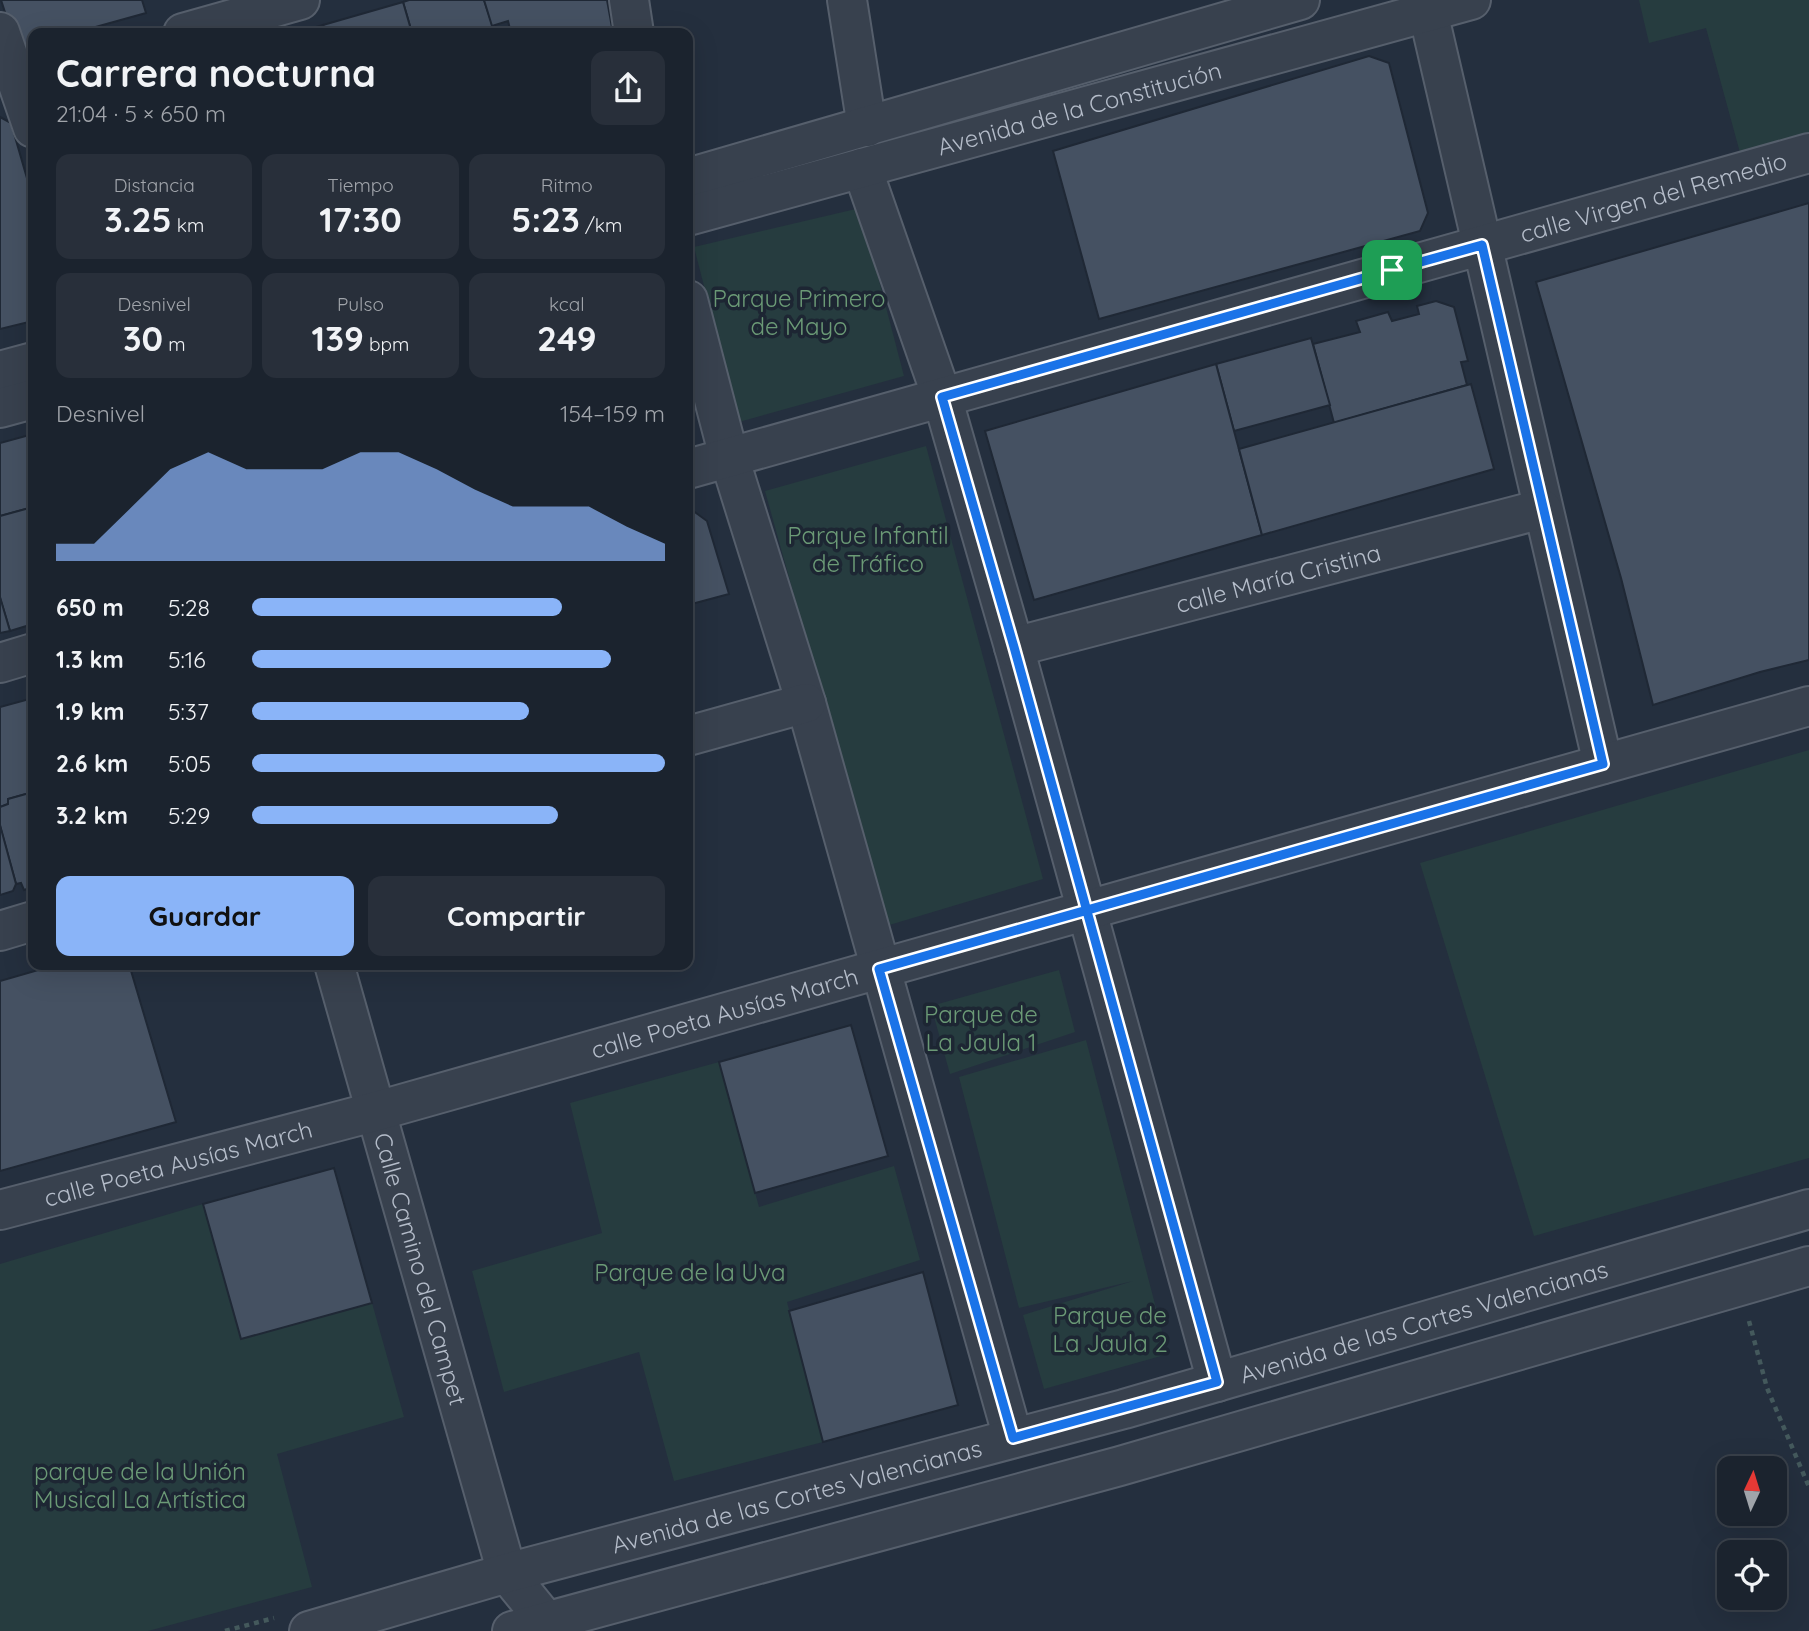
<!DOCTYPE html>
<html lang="es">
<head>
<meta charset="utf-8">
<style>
	:root { --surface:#1b232e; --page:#282f3a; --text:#f1f3f6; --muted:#a0a4aa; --line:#39404a; --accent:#8ab4f8 }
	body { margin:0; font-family:Quicksand,sans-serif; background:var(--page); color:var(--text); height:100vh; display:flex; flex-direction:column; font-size:26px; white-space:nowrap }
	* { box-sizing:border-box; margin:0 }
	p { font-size:23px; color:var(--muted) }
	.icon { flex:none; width:38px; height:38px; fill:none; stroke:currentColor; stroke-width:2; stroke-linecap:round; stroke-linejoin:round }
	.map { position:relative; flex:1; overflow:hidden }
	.details { position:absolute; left:28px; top:28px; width:665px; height:942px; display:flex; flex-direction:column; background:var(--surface); border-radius:14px; box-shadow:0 7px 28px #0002,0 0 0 2px var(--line) }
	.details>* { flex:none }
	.needle { width:46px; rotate:4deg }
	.fabs { position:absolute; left:1717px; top:1456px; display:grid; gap:14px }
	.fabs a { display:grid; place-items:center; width:70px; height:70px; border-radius:14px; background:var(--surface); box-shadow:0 7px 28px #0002,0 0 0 2px var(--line); font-size:35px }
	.pin { position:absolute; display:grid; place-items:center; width:60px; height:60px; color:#fff; margin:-30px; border-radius:14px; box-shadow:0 4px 10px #0006 }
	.round { display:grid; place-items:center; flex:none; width:74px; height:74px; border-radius:14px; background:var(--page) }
	.overview { display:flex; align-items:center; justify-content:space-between; height:119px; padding:0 28px }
	h1 { font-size:38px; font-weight:800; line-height:52px }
	.metrics { display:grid; grid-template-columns:repeat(3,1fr); gap:10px; height:119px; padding:7px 28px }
	.metrics div { display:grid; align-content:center; border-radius:14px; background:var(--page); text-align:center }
	.metrics b { font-size:35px; font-weight:800 }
	.metrics small { font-size:19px; font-weight:400 }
	.metrics p { font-size:19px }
	.chart { height:196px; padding:14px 28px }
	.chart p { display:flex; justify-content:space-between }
	.chart svg { width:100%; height:126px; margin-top:7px; fill:var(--accent); opacity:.7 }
	.cta { display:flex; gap:14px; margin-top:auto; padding:14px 28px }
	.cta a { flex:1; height:80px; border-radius:14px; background:var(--accent); color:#111; font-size:28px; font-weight:800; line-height:80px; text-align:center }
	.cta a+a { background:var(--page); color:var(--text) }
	ul { padding:0 28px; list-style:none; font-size:23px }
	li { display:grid; grid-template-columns:112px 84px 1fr; align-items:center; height:52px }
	li i { height:18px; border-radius:9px; background:var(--accent) }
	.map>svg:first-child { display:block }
	.green { fill:#263c3f }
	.building { fill:#455162; stroke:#1f2835; stroke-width:2 }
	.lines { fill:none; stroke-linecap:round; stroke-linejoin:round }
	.minor-casing { stroke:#565f6c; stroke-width:42 }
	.path { stroke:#44595c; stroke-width:4.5; stroke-dasharray:5 5; stroke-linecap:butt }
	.minor { stroke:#38414e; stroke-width:38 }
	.route-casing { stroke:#fff; stroke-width:14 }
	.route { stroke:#1a73e8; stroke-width:9 }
	.labels { text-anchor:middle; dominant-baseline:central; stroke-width:7; stroke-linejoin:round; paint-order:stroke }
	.street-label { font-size:24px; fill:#b4bcc9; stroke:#1d2633 }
	.park-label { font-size:24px; fill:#6b9a76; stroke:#1d2633 }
</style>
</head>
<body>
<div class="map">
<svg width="1809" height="1631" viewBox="0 0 1809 1631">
	<rect width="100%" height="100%" fill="#242f3e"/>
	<!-- green -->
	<g class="green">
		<polygon points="1639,0 1809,0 1809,141 1742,160 1706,28 1649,43"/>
		<polygon points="860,208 904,376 739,422 694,247"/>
		<polygon points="926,446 1043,879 886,926 765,491"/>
		<polygon points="1809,750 1809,1158 1534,1236 1420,863"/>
		<polygon points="1059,970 1075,1032 950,1074 931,1006"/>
		<polygon points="1086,1040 1168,1354 1044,1389 1023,1315 1133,1281 1019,1308 959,1077"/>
		<polygon points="719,1062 759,1207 894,1166 920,1260 787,1302 823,1442 674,1481 639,1352 504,1392 472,1271 602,1233 570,1103"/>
		<polygon points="203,1204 241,1339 372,1303 404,1417 277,1454 312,1587 148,1631 0,1631 0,1264"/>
	</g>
	<!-- building -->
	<g class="building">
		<polygon points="1,0 142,0 146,13 74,33 33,33 33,45 17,49"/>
		<polygon points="409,0 484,0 495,33 412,33 403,2"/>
		<polygon points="484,0 607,0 613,33 511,33 508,21 492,26"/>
		<polygon points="403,2 412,33 325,33 323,25"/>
		<polygon points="323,25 325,33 295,33"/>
		<polygon points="1369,56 1389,63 1428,213 1420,231 1099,319 1053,151"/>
		<polygon points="0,117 11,123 33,199 33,321 0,329"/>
		<polygon points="1809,203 1809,660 1760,672 1653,705 1621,578 1536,282"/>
		<polygon points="1436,301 1454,307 1468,361 1461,362 1467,385 1334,423 1313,344 1360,332 1356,321 1388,312 1392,321 1419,314 1417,306"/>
		<polygon points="1311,338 1330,405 1234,431 1216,364"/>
		<polygon points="1216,364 1262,535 1034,600 985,431"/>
		<polygon points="1471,384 1494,469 1262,535 1239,449"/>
		<polygon points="33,434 33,507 0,516 0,443"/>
		<polygon points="33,507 33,624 10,631 0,598 0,516"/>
		<polygon points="692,510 707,521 729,594 688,605 688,512"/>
		<polygon points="0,597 10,631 0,633"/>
		<polygon points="33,698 33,792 8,799 8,804 0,807 0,707"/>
		<polygon points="33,792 33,887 24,890 21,883 16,884 0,826 0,807 8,804 8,799"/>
		<polygon points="0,825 16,884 13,891 0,895"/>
		<polygon points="59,964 129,964 176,1122 0,1171 0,981"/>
		<polygon points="851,1025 888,1156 755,1193 719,1062"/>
		<polygon points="334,1168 372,1303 241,1339 203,1204"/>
		<polygon points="923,1272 958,1405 823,1442 789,1311"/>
	</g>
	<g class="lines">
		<!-- minor casing -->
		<g class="minor-casing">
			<g id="minor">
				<polyline points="629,0 634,33"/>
				<polyline points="847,0 867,127"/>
				<polyline points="1428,12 1603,764"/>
				<polyline points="0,32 33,128"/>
				<polyline points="183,33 300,0"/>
				<polyline points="862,168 942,397 1014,647 1217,1382"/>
				<polyline points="688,178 1300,0"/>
				<path id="s1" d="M688,216L1471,0"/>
				<polyline points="688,300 729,457 806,703 1013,1438"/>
				<polyline points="0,371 33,362"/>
				<polyline points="0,408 33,399"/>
				<path id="s2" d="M688,469L1809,153"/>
				<path id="s3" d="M1014,647L1542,509"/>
				<polyline points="0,663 33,653"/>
				<polyline points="688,736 806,703"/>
				<polyline points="0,931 33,921"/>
				<path id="s4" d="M334,964L507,1573L546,1621L549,1631"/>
				<path id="s5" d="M0,1210L377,1111L1809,706"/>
				<path id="s6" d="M309,1631L507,1573L1124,1409L1809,1209"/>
				<polyline points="512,1631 1120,1466 1809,1266"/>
			</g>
		</g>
		<!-- path -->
		<g class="path">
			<polyline points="1749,1321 1767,1388 1809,1487"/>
			<polyline points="225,1631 274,1618"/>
		</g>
		<!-- minor -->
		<use href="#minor" class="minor"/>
	</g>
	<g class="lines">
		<!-- route casing -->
		<g class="route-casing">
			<polyline id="route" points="1392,270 942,397 1014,647 1217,1382 1013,1438 879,969 1603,764 1482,245 1392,270"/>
		</g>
		<!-- route -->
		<use href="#route" class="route"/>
	</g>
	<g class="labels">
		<!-- street labels -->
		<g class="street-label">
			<text stroke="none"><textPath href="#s1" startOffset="406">Avenida de la Constitución</textPath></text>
			<text stroke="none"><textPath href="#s2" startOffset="1003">calle Virgen del Remedio</textPath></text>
			<text stroke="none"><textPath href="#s3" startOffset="273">calle María Cristina</textPath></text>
			<text stroke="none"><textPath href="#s5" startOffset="751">calle Poeta Ausías March</textPath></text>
			<text stroke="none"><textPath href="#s5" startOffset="184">calle Poeta Ausías March</textPath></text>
			<text stroke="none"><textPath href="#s4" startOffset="317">Calle Camino del Campet</textPath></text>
			<text stroke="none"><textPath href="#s6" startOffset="1157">Avenida de las Cortes Valencianas</textPath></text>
			<text stroke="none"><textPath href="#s6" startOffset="506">Avenida de las Cortes Valencianas</textPath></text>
		</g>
		<!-- park labels -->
		<g class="park-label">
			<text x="799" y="298">Parque Primero<tspan x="799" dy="28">de Mayo</tspan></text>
			<text x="868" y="535">Parque Infantil<tspan x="868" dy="28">de Tráfico</tspan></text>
			<text x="981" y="1014">Parque de<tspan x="981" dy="28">La Jaula 1</tspan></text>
			<text x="690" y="1272">Parque de la Uva</text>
			<text x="1110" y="1315">Parque de<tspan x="1110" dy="28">La Jaula 2</tspan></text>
			<text x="140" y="1471">parque de la Unión<tspan x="140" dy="28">Musical La Artística</tspan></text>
		</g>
	</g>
</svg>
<div class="fabs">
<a><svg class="needle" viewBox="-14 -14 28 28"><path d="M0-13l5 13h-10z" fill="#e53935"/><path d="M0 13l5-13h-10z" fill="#a0a4aa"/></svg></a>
<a><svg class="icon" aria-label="locate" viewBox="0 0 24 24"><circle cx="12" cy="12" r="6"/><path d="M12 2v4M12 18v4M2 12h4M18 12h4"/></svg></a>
</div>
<div class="pin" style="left:1392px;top:270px;background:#1e9e55"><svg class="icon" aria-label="arrive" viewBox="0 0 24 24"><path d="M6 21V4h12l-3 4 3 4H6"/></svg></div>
<section class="details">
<div class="overview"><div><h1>Carrera nocturna</h1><p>21:04 · 5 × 650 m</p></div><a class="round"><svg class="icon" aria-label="share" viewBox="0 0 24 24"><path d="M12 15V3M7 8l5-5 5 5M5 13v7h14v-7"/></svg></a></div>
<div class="metrics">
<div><p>Distancia</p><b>3.25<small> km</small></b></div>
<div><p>Tiempo</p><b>17:30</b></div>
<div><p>Ritmo</p><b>5:23<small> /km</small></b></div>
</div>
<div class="metrics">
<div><p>Desnivel</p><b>30<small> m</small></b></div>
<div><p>Pulso</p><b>139<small> bpm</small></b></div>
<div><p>kcal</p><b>249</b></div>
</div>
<div class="chart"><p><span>Desnivel</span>154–159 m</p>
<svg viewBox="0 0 160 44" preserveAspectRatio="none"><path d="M0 44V38L10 38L20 25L30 12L40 6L50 12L60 12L70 12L80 6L90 6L100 12L110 19L120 25L130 25L140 25L150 32L160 38V44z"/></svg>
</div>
<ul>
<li><b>650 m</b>5:28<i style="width:75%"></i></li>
<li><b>1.3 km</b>5:16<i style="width:87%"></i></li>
<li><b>1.9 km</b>5:37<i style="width:67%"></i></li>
<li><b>2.6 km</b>5:05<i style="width:100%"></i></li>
<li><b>3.2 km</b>5:29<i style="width:74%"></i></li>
</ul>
<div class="cta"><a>Guardar</a><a>Compartir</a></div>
</section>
</div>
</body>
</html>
